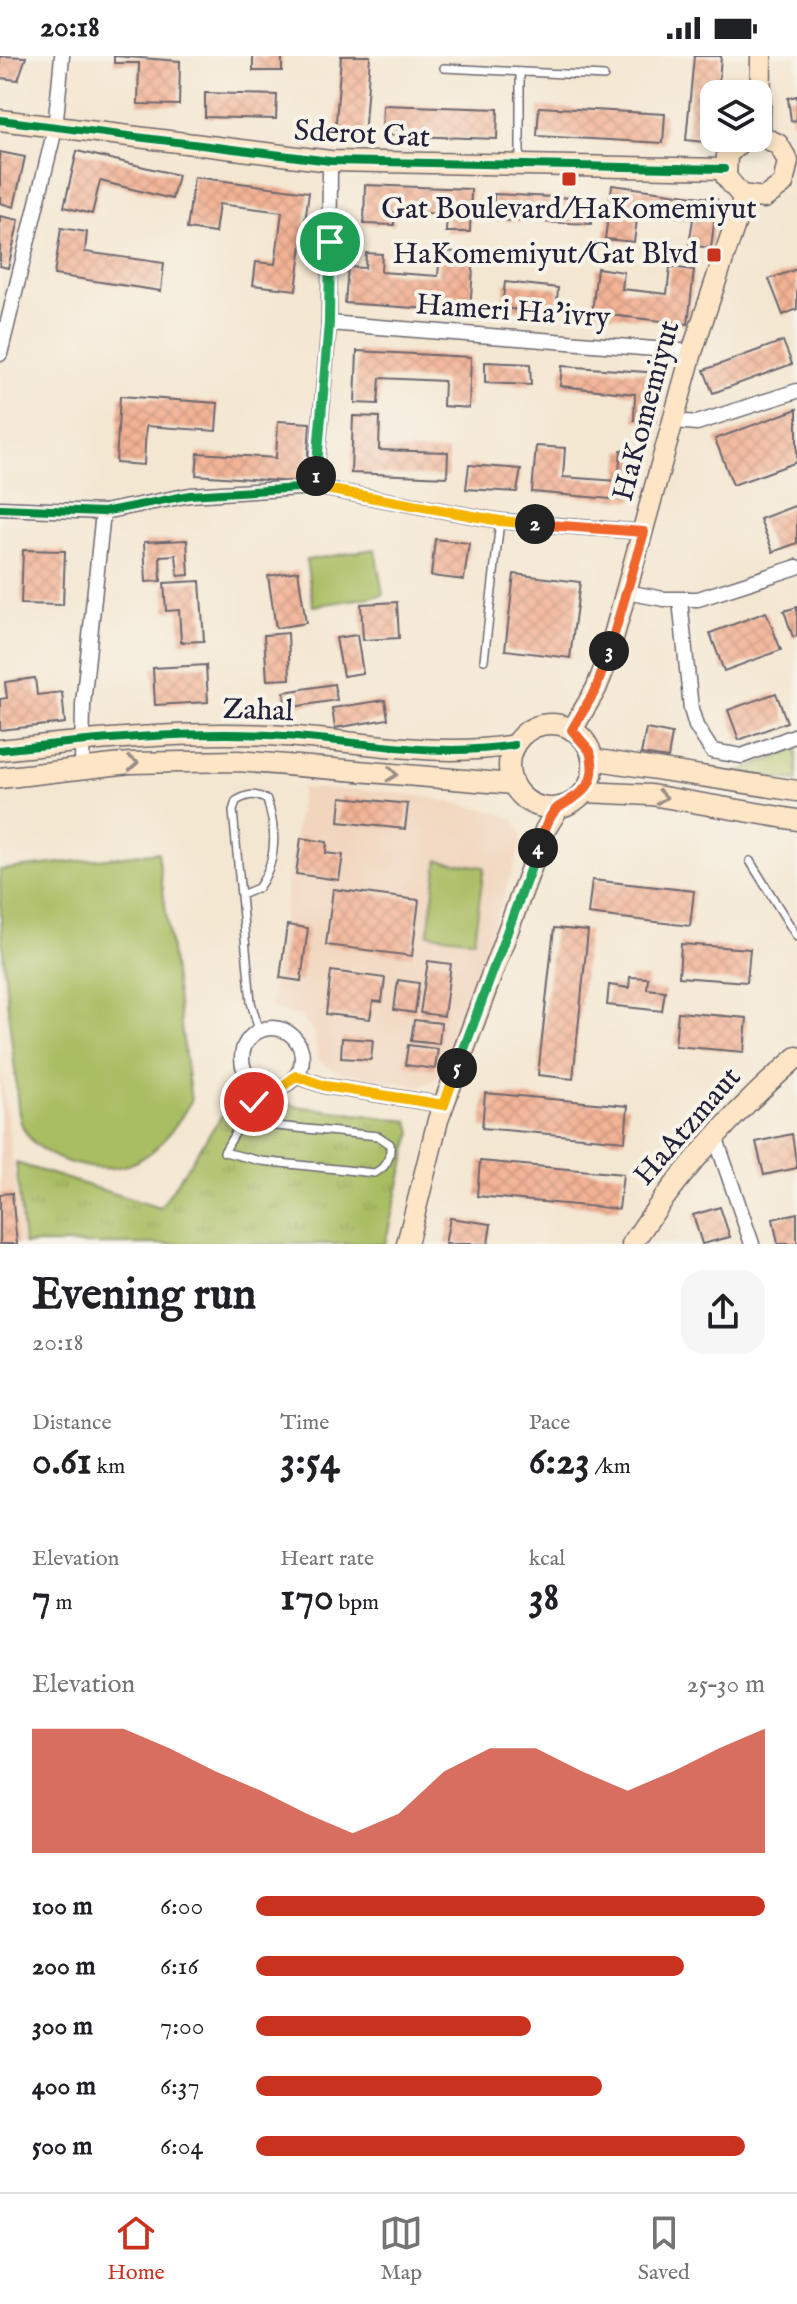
<!DOCTYPE html>
<html lang="en">
<head>
<meta charset="utf-8">
<style>
	:root { --surface:#fff; --page:#f6f6f6; --text:#202124; --muted:#757577; --line:#e0e0e0; --accent:#c8321e }
	body { margin:0; font-family:"IM FELL English",serif; background:var(--page); color:var(--text); height:100vh; display:flex; flex-direction:column; font-size:30px; white-space:nowrap }
	* { box-sizing:border-box; margin:0 }
	p { font-size:26px; color:var(--muted) }
	.icon { flex:none; width:44px; height:44px; fill:none; stroke:currentColor; stroke-width:2; stroke-linecap:round; stroke-linejoin:round }
	.map { position:relative; height:1188px; overflow:hidden }
	.details { display:flex; flex-direction:column; background:var(--surface); flex:1 }
	.details>* { flex:none }
	.controls { position:absolute; left:700px; top:24px; display:grid; gap:16px }
	.controls a { display:grid; place-items:center; width:72px; height:72px; border-radius:16px; background:var(--surface); box-shadow:0 4px 12px #0003; font-size:40px }
	.pin { position:absolute; display:grid; place-items:center; width:68px; height:68px; color:#fff; margin:-34px; border:4px solid #fff; border-radius:50%; box-shadow:0 2px 8px #0007 }
	.km { position:absolute; width:40px; height:40px; margin:-20px; border-radius:50%; background:#222; color:#fff; font-size:22px; line-height:40px; text-align:center }
	.round { display:grid; place-items:center; flex:none; width:84px; height:84px; border-radius:24px; background:var(--page) }
	.overview { display:flex; align-items:center; justify-content:space-between; height:136px; padding:0 32px }
	h1 { font-size:44px; font-weight:800; line-height:60px }
	.stats { display:grid; grid-template-columns:repeat(3,1fr); gap:12px; height:136px; padding:8px 32px }
	.stats div { display:grid; align-content:center }
	.stats b { font-size:40px; font-weight:800 }
	.stats small { font-size:22px; font-weight:400 }
	.stats p { font-size:22px }
	.chart { height:224px; padding:16px 32px }
	.chart p { display:flex; justify-content:space-between }
	.chart svg { width:100%; height:144px; margin-top:8px; fill:var(--accent); opacity:.7 }
	ul { padding:0 32px; list-style:none; font-size:26px }
	li { display:grid; grid-template-columns:128px 96px 1fr; align-items:center; height:60px }
	li i { height:20px; border-radius:10px; background:var(--accent) }
	.status { display:flex; justify-content:space-between; align-items:center; height:56px; padding:0 40px; background:var(--surface); direction:ltr }
	.status svg { height:22px; fill:currentColor }
	.tabs { display:flex; justify-content:space-around; align-items:center; height:112px; border-top:2px solid var(--line); background:var(--surface); font-size:22px; color:var(--muted) }
	.tabs a { display:grid; justify-items:center; gap:4px }
	.tabs .current { color:var(--accent) }
	.map>svg:first-child { display:block }
	.built { fill:#f1d5bd }
	.grass { fill:url(#grass-tufts); stroke:#66704e; stroke-width:2 }
	.pitch { fill:#a9bd62; stroke:#66704e; stroke-width:2 }
	.building { fill:url(#building-cross-hatch) }
	.lines { fill:none; stroke-linecap:round; stroke-linejoin:round }
	.lane-casing { stroke:#6c6770; stroke-width:10 }
	.street-casing { stroke:#6c6770; stroke-width:17 }
	.secondary-casing { stroke:#6c6770; stroke-width:23 }
	.lane { stroke:#fff; stroke-width:7 }
	.street { stroke:#fff; stroke-width:14 }
	.secondary { stroke:#fde5c5; stroke-width:20 }
	.cycleway-casing { stroke:#f7f3e8; stroke-width:13 }
	.cycleway { stroke:#00873e; stroke-width:8 }
	.oneway { stroke:#9a8d87 }
	.split-1-casing { stroke:#fff; stroke-width:16 }
	.split-2-casing { stroke:#fff; stroke-width:16 }
	.split-3-casing { stroke:#fff; stroke-width:16 }
	.split-4-casing { stroke:#fff; stroke-width:16 }
	.split-5-casing { stroke:#fff; stroke-width:16 }
	.split-6-casing { stroke:#fff; stroke-width:16 }
	.split-1 { stroke:#22a559; stroke-width:10 }
	.split-2 { stroke:#f5b400; stroke-width:10 }
	.split-3 { stroke:#f0652b; stroke-width:10 }
	.split-4 { stroke:#f0652b; stroke-width:10 }
	.split-5 { stroke:#22a559; stroke-width:10 }
	.split-6 { stroke:#f5b400; stroke-width:10 }
	.poi-dot { fill:#c8321e; stroke:#f7f3e8; stroke-width:3 }
	.labels { text-anchor:middle; dominant-baseline:central; stroke-width:8; stroke-linejoin:round; paint-order:stroke }
	.street-label { font-size:30px; fill:#22223b; stroke:#f7f3e8 }
	.poi-label { font-size:30px; fill:#22223b; stroke:#f7f3e8 }
</style>
</head>
<body>
<div class="status"><b>20:18</b><svg viewBox="0 0 49 12"><path d="M0 12V9h3v3zM5 12V6h3v6zM10 12V3h3v9zM15 12V0h3v12zM26 1h20v11H26zM47 4h2v5h-2z"/></svg></div>
<div class="map">
<svg width="797" height="1188" viewBox="0 0 797 1188">
	<defs>
		<pattern id="grass-tufts" width="24" height="20" patternUnits="userSpaceOnUse" patternTransform="scale(2)"><rect width="24" height="20" fill="#a9bd62"/><path d="M3 7l-1-3M5 7V3M7 7l1-3M15 17l-1-3M17 17v-4M19 17l1-3" fill="none" stroke="#91a256"/></pattern>
		<pattern id="building-cross-hatch" width="8" height="8" patternUnits="userSpaceOnUse" patternTransform="scale(2)"><rect width="8" height="8" fill="#f3b295"/><path d="M0 0l8 8M0 8l8-8" fill="none" stroke="#d09981"/></pattern>
	</defs>
	<rect width="100%" height="100%" fill="#f7f3e8"/>
	<filter id="ink" filterUnits="userSpaceOnUse"><feTurbulence type="fractalNoise" baseFrequency=".0125" numOctaves="2"/><feDisplacementMap in="SourceGraphic" scale="16" xChannelSelector="R" yChannelSelector="G"/><feConvolveMatrix kernelMatrix="1 2 1 2 8 2 1 2 1" color-interpolation-filters="sRGB"/></filter>
	<filter id="wash" filterUnits="userSpaceOnUse"><feTurbulence type="fractalNoise" baseFrequency=".006" numOctaves="4" result="noise"/><feDisplacementMap in="SourceGraphic" scale="32" xChannelSelector="R" yChannelSelector="G"/><feGaussianBlur stdDeviation="1.8" result="paint"/><feColorMatrix in="noise" values="0 0 0 0 0 0 0 0 0 0 0 0 0 0 0 0 0 1.4 0 .05"/><feComposite in="paint" operator="in"/></filter>
	<g filter="url(#wash)">
		<rect width="100%" height="100%" fill="#f4e7d2"/>
		<!-- built -->
		<g class="built">
			<polygon points="302,732 369,734 426,741 494,755 513,762 521,775 521,789 445,1010 436,1023 419,1031 333,1014 318,1004 314,976 300,960 270,951"/>
			<polygon points="0,1006 23,1188 0,1188"/>
		</g>
		<!-- grass -->
		<g class="grass">
			<polygon points="797,693 797,725 727,720"/>
			<polygon points="240,1032 296,1050 408,1065 412,1075 385,1188 24,1188 16,1107 160,1152"/>
		</g>
		<!-- pitch -->
		<g class="pitch">
			<polygon points="375,493 383,539 313,550 306,504"/>
			<path d="M158,796L191,1045C170,1081 145,1116 98,1112C71,1110 34,1098 22,1069C16,1054 17,1031 15,1015C7,947 0,882 0,814Z"/>
			<polygon points="438,804 484,811 474,884 428,878"/>
		</g>
		<g id="blocks">
			<!-- building -->
			<g class="building">
				<polygon points="0,0 26,1 18,24 0,22"/>
				<polygon points="114,0 180,5 179,49 138,48 139,7 114,7"/>
				<rect x="253" y="0" width="29" height="15"/>
				<polygon points="341,0 370,0 364,81 335,79"/>
				<polygon points="694,0 721,0 718,38 714,38 713,87 686,84"/>
				<polygon points="205,37 277,39 276,63 205,61"/>
				<polygon points="797,40 797,64 791,65 788,42"/>
				<polygon points="383,49 498,53 497,83 382,79"/>
				<polygon points="539,51 665,58 663,87 537,80"/>
				<polygon points="77,95 178,119 172,143 100,125 92,158 64,151"/>
				<polygon points="0,96 25,101 14,151 0,147"/>
				<polygon points="194,121 309,136 296,234 253,229 256,206 275,208 282,156 219,148 215,177 187,173"/>
				<polygon points="365,129 471,133 470,176 446,176 447,158 394,156 394,169 364,168"/>
				<polygon points="612,129 717,143 711,192 689,189 693,163 638,156 634,186 605,183"/>
				<polygon points="494,138 592,143 591,168 493,164"/>
				<polygon points="0,160 19,164 8,212 0,210"/>
				<polygon points="61,172 87,176 85,196 164,207 161,235 54,219"/>
				<polygon points="440,195 474,197 470,256 345,247 348,211 365,212 366,197 382,198 381,216 438,220"/>
				<polygon points="670,211 694,214 688,268 592,257 597,212 624,216 622,233 667,238"/>
				<polygon points="797,213 797,253 783,259 769,223"/>
				<polygon points="505,226 558,232 556,258 502,252"/>
				<polygon points="783,285 792,308 713,337 704,314"/>
				<polygon points="357,295 471,301 469,352 443,350 444,325 380,322 378,348 355,347"/>
				<polygon points="485,306 530,308 531,329 485,327"/>
				<polygon points="562,310 659,317 655,366 634,364 635,338 560,330"/>
				<polygon points="120,340 218,347 216,375 146,370 144,409 116,407"/>
				<polygon points="797,353 797,406 733,429 715,383"/>
				<polygon points="353,360 380,361 379,394 448,396 447,421 351,417"/>
				<polygon points="278,365 310,367 306,427 196,419 198,397 276,402"/>
				<polygon points="536,390 565,392 563,421 618,425 621,394 637,395 633,445 532,436"/>
				<polygon points="469,409 521,413 517,436 466,433"/>
				<polygon points="797,449 797,487 773,496 760,463"/>
				<polygon points="435,483 469,487 464,524 431,520"/>
				<polygon points="187,484 189,519 178,520 176,499 160,500 161,525 146,526 144,486"/>
				<polygon points="23,494 65,495 63,549 21,548"/>
				<polygon points="298,515 306,567 276,572 268,520"/>
				<polygon points="514,518 580,526 570,602 505,594"/>
				<polygon points="200,525 204,585 181,586 179,554 166,555 164,527"/>
				<polygon points="397,546 399,582 363,584 361,548"/>
				<polygon points="797,551 797,580 793,581 784,555"/>
				<polygon points="766,556 781,594 724,615 710,577"/>
				<polygon points="288,577 290,623 267,624 264,579"/>
				<polygon points="357,579 363,617 343,620 336,582"/>
				<polygon points="206,609 208,646 155,649 153,612"/>
				<polygon points="35,622 37,639 62,636 65,667 0,674 0,643 7,642 5,626"/>
				<polygon points="334,628 337,644 286,652 284,636"/>
				<polygon points="776,637 787,666 739,684 728,654"/>
				<polygon points="385,644 388,663 335,672 332,652"/>
				<polygon points="646,673 672,678 668,702 641,698"/>
				<polygon points="341,741 408,748 405,773 339,766"/>
				<polygon points="301,782 327,786 326,797 343,799 339,824 296,818"/>
				<polygon points="592,824 694,835 690,870 588,858"/>
				<polygon points="333,833 419,844 412,900 326,889"/>
				<polygon points="287,869 308,872 301,925 280,922"/>
				<polygon points="554,872 588,875 573,1023 538,1019"/>
				<polygon points="681,888 750,893 747,926 679,921"/>
				<polygon points="428,905 451,908 444,960 420,957"/>
				<polygon points="331,915 385,922 382,946 373,945 370,963 326,958"/>
				<polygon points="630,921 648,922 647,933 665,935 662,955 607,949 609,929 629,932"/>
				<polygon points="398,924 419,927 415,957 394,954"/>
				<polygon points="678,956 747,962 744,996 675,990"/>
				<polygon points="414,964 441,967 439,988 411,985"/>
				<polygon points="342,982 373,984 371,1004 341,1002"/>
				<polygon points="408,989 438,993 435,1013 405,1009"/>
				<polygon points="485,1037 628,1050 625,1085 482,1072"/>
				<polygon points="792,1078 797,1112 764,1119 756,1086"/>
				<polygon points="480,1105 623,1118 619,1153 477,1140"/>
				<polygon points="12,1137 17,1188 0,1188 0,1138"/>
				<polygon points="720,1151 730,1181 702,1188 693,1159"/>
				<polygon points="797,1157 797,1188 778,1188 773,1163"/>
				<polygon points="450,1162 491,1168 488,1188 445,1188"/>
			</g>
		</g>
	</g>
	<g filter="url(#ink)">
		<use href="#blocks" fill-opacity="0" stroke="#6c6770" stroke-width="2"/>
		<g class="lines">
			<!-- lane casing -->
			<g class="lane-casing">
				<g id="lane">
					<polyline points="444,12 604,20"/>
					<polyline points="520,106 520,16"/>
					<polyline points="484,604 500,465"/>
					<polyline points="750,805 797,881"/>
					<path d="M241,839L258,832C277,806 277,775 267,744C255,737 248,738 236,745L233,755L251,946L259,975"/>
					<path d="M245,1061L266,1069L378,1080L390,1088C391,1102 386,1112 374,1117L261,1105L224,1096L262,1031"/>
				</g>
			</g>
			<!-- street casing -->
			<g class="street-casing">
				<g id="street">
					<polyline points="329,267 692,296"/>
					<polyline points="0,298 55,73 62,0"/>
					<polyline points="675,365 697,367 797,335"/>
					<polyline points="315,431 329,267 330,105"/>
					<polyline points="0,452 103,456 190,439 315,431 500,465 644,476"/>
					<polyline points="626,536 664,543 698,543 797,511"/>
					<polyline points="680,544 691,653 696,670 712,695 742,700 797,679"/>
					<polyline points="82,712 83,648 103,456"/>
					<circle cx="272" cy="1002" r="30"/>
					<polyline points="296,1020 325,1030 444,1049"/>
					<polyline points="715,1080 752,1188"/>
				</g>
			</g>
			<!-- secondary casing -->
			<g class="secondary-casing">
				<g id="secondary">
					<polyline points="0,64 330,105 724,113"/>
					<polyline points="760,79 761,0"/>
					<polyline points="744,82 727,99 726,121 741,139 764,142 783,128 788,105 778,88 758,79"/>
					<circle cx="551" cy="710" r="42"/>
					<polyline points="572,674 596,633 606,608 692,296 744,141"/>
					<path d="M0,694C90,684 179,675 269,679C351,683 433,703 514,689"/>
					<polyline points="592,703 797,735"/>
					<polyline points="0,722 130,707 238,705 513,728"/>
					<polyline points="584,736 651,739 797,764"/>
					<polyline points="407,1188 438,1064 545,774 559,751"/>
					<path d="M632,1188C678,1118 733,1056 797,1001"/>
				</g>
			</g>
			<!-- lane -->
			<use href="#lane" class="lane"/>
			<!-- street -->
			<use href="#street" class="street"/>
			<!-- secondary -->
			<use href="#secondary" class="secondary"/>
			<!-- cycleway casing -->
			<g class="cycleway-casing">
				<g id="cycleway">
					<polyline points="0,64 330,105 724,113"/>
					<polyline points="0,452 103,456 190,439 315,431 500,465 644,476"/>
					<path d="M0,694C90,684 179,675 269,679C351,683 433,703 514,689"/>
				</g>
			</g>
			<!-- cycleway -->
			<use href="#cycleway" class="cycleway"/>
		</g>
		<!-- one-way arrows -->
		<defs><path id="oneway-chevron" d="M-2-3.5L2.5 0L-2 3.5" fill="none" stroke-width="1.6" stroke-linecap="round" stroke-linejoin="round" transform="scale(2)"/></defs>
		<g class="oneway">
			<use href="#oneway-chevron" transform="translate(133 707) rotate(-4)"/>
			<use href="#oneway-chevron" transform="translate(392 718) rotate(6)"/>
			<use href="#oneway-chevron" transform="translate(662 741) rotate(8)"/>
		</g>
	</g>
	<g class="lines" filter="url(#ink)">
		<!-- split-1 casing -->
		<g class="split-1-casing">
			<polyline id="split-1" points="316,420 329,267 330,186"/>
		</g>
		<!-- split-2 casing -->
		<g class="split-2-casing">
			<polyline id="split-2" points="316,420 315,431 500,465 535,468"/>
		</g>
		<!-- split-3 casing -->
		<g class="split-3-casing">
			<polyline id="split-3" points="535,468 644,476 609,595"/>
		</g>
		<!-- split-4 casing -->
		<g class="split-4-casing">
			<path id="split-4" d="M538,792C543,780 548,758 559,751C584,736 599,728 590,695L572,674L596,633L609,595"/>
		</g>
		<!-- split-5 casing -->
		<g class="split-5-casing">
			<polyline id="split-5" points="457,1012 538,792"/>
		</g>
		<!-- split-6 casing -->
		<g class="split-6-casing">
			<polyline id="split-6" points="254,1046 262,1031 283,1030 296,1020 325,1030 444,1049 457,1012"/>
		</g>
		<!-- split-1 -->
		<use href="#split-1" class="split-1"/>
		<!-- split-2 -->
		<use href="#split-2" class="split-2"/>
		<!-- split-3 -->
		<use href="#split-3" class="split-3"/>
		<!-- split-4 -->
		<use href="#split-4" class="split-4"/>
		<!-- split-5 -->
		<use href="#split-5" class="split-5"/>
		<!-- split-6 -->
		<use href="#split-6" class="split-6"/>
	</g>
	<!-- markers -->
	<g class="poi-dot">
		<rect x="561" y="115" width="16" height="16" rx="4"/>
		<rect x="706" y="191" width="16" height="16" rx="4"/>
	</g>
	<g class="labels">
		<!-- street labels -->
		<g class="street-label">
			<text transform="translate(362 79) rotate(3)">Sderot Gat</text>
			<text transform="translate(513 256) rotate(4)">Hameri Ha'ivry</text>
			<text transform="translate(647 355) rotate(-75)">HaKomemiyut</text>
			<text transform="translate(258 655) rotate(2)">Zahal</text>
			<text transform="translate(688 1071) rotate(-49)">HaAtzmaut</text>
		</g>
		<!-- poi labels -->
		<g class="poi-label">
			<text x="569" y="154">Gat Boulevard/HaKomemiyut</text>
			<text x="698" y="199" text-anchor="end">HaKomemiyut/Gat Blvd</text>
		</g>
	</g>
</svg>
<div class="controls">
<a><svg class="icon" aria-label="layers" viewBox="0 0 24 24"><path d="M12 4l9 5-9 5-9-5zM3 14l9 5 9-5"/></svg></a>
</div>
<div class="pin" style="left:330px;top:186px;background:#1e9e55"><svg class="icon" aria-label="arrive" viewBox="0 0 24 24"><path d="M6 21V4h12l-3 4 3 4H6"/></svg></div>
<div class="pin" style="left:254px;top:1046px;background:#d93025"><svg class="icon" aria-label="check" viewBox="0 0 24 24"><path d="M5 12l5 5 9-10"/></svg></div>
<b class="km" style="left:316px;top:420px">1</b>
<b class="km" style="left:535px;top:468px">2</b>
<b class="km" style="left:609px;top:595px">3</b>
<b class="km" style="left:538px;top:792px">4</b>
<b class="km" style="left:457px;top:1012px">5</b>
</div>
<section class="details">
<div class="overview"><div><h1>Evening run</h1><p>20:18</p></div><a class="round"><svg class="icon" aria-label="share" viewBox="0 0 24 24"><path d="M12 15V3M7 8l5-5 5 5M5 13v7h14v-7"/></svg></a></div>
<div class="stats">
<div><p>Distance</p><b>0.61<small> km</small></b></div>
<div><p>Time</p><b>3:54</b></div>
<div><p>Pace</p><b>6:23<small> /km</small></b></div>
</div>
<div class="stats">
<div><p>Elevation</p><b>7<small> m</small></b></div>
<div><p>Heart rate</p><b>170<small> bpm</small></b></div>
<div><p>kcal</p><b>38</b></div>
</div>
<div class="chart"><p><span>Elevation</span>25–30 m</p>
<svg viewBox="0 0 160 44" preserveAspectRatio="none"><path d="M0 44V6L10 6L20 6L30 12L40 19L50 25L60 32L70 38L80 32L90 19L100 12L110 12L120 19L130 25L140 19L150 12L160 6V44z"/></svg>
</div>
<ul>
<li><b>100 m</b>6:00<i style="width:100%"></i></li>
<li><b>200 m</b>6:16<i style="width:84%"></i></li>
<li><b>300 m</b>7:00<i style="width:54%"></i></li>
<li><b>400 m</b>6:37<i style="width:68%"></i></li>
<li><b>500 m</b>6:04<i style="width:96%"></i></li>
</ul>
</section>
<nav class="tabs">
<a class="current"><svg class="icon" aria-label="home" viewBox="0 0 24 24"><path d="M3 11l9-7 9 7M6 9v11h12V9"/></svg>Home</a>
<a><svg class="icon" aria-label="map" viewBox="0 0 24 24"><path d="M3 6l6-2 6 2 6-2v14l-6 2-6-2-6 2zM9 4v14M15 6v14"/></svg>Map</a>
<a><svg class="icon" aria-label="saved" viewBox="0 0 24 24"><path d="M7 4h10v16l-5-4-5 4z"/></svg>Saved</a>
</nav>
</body>
</html>
